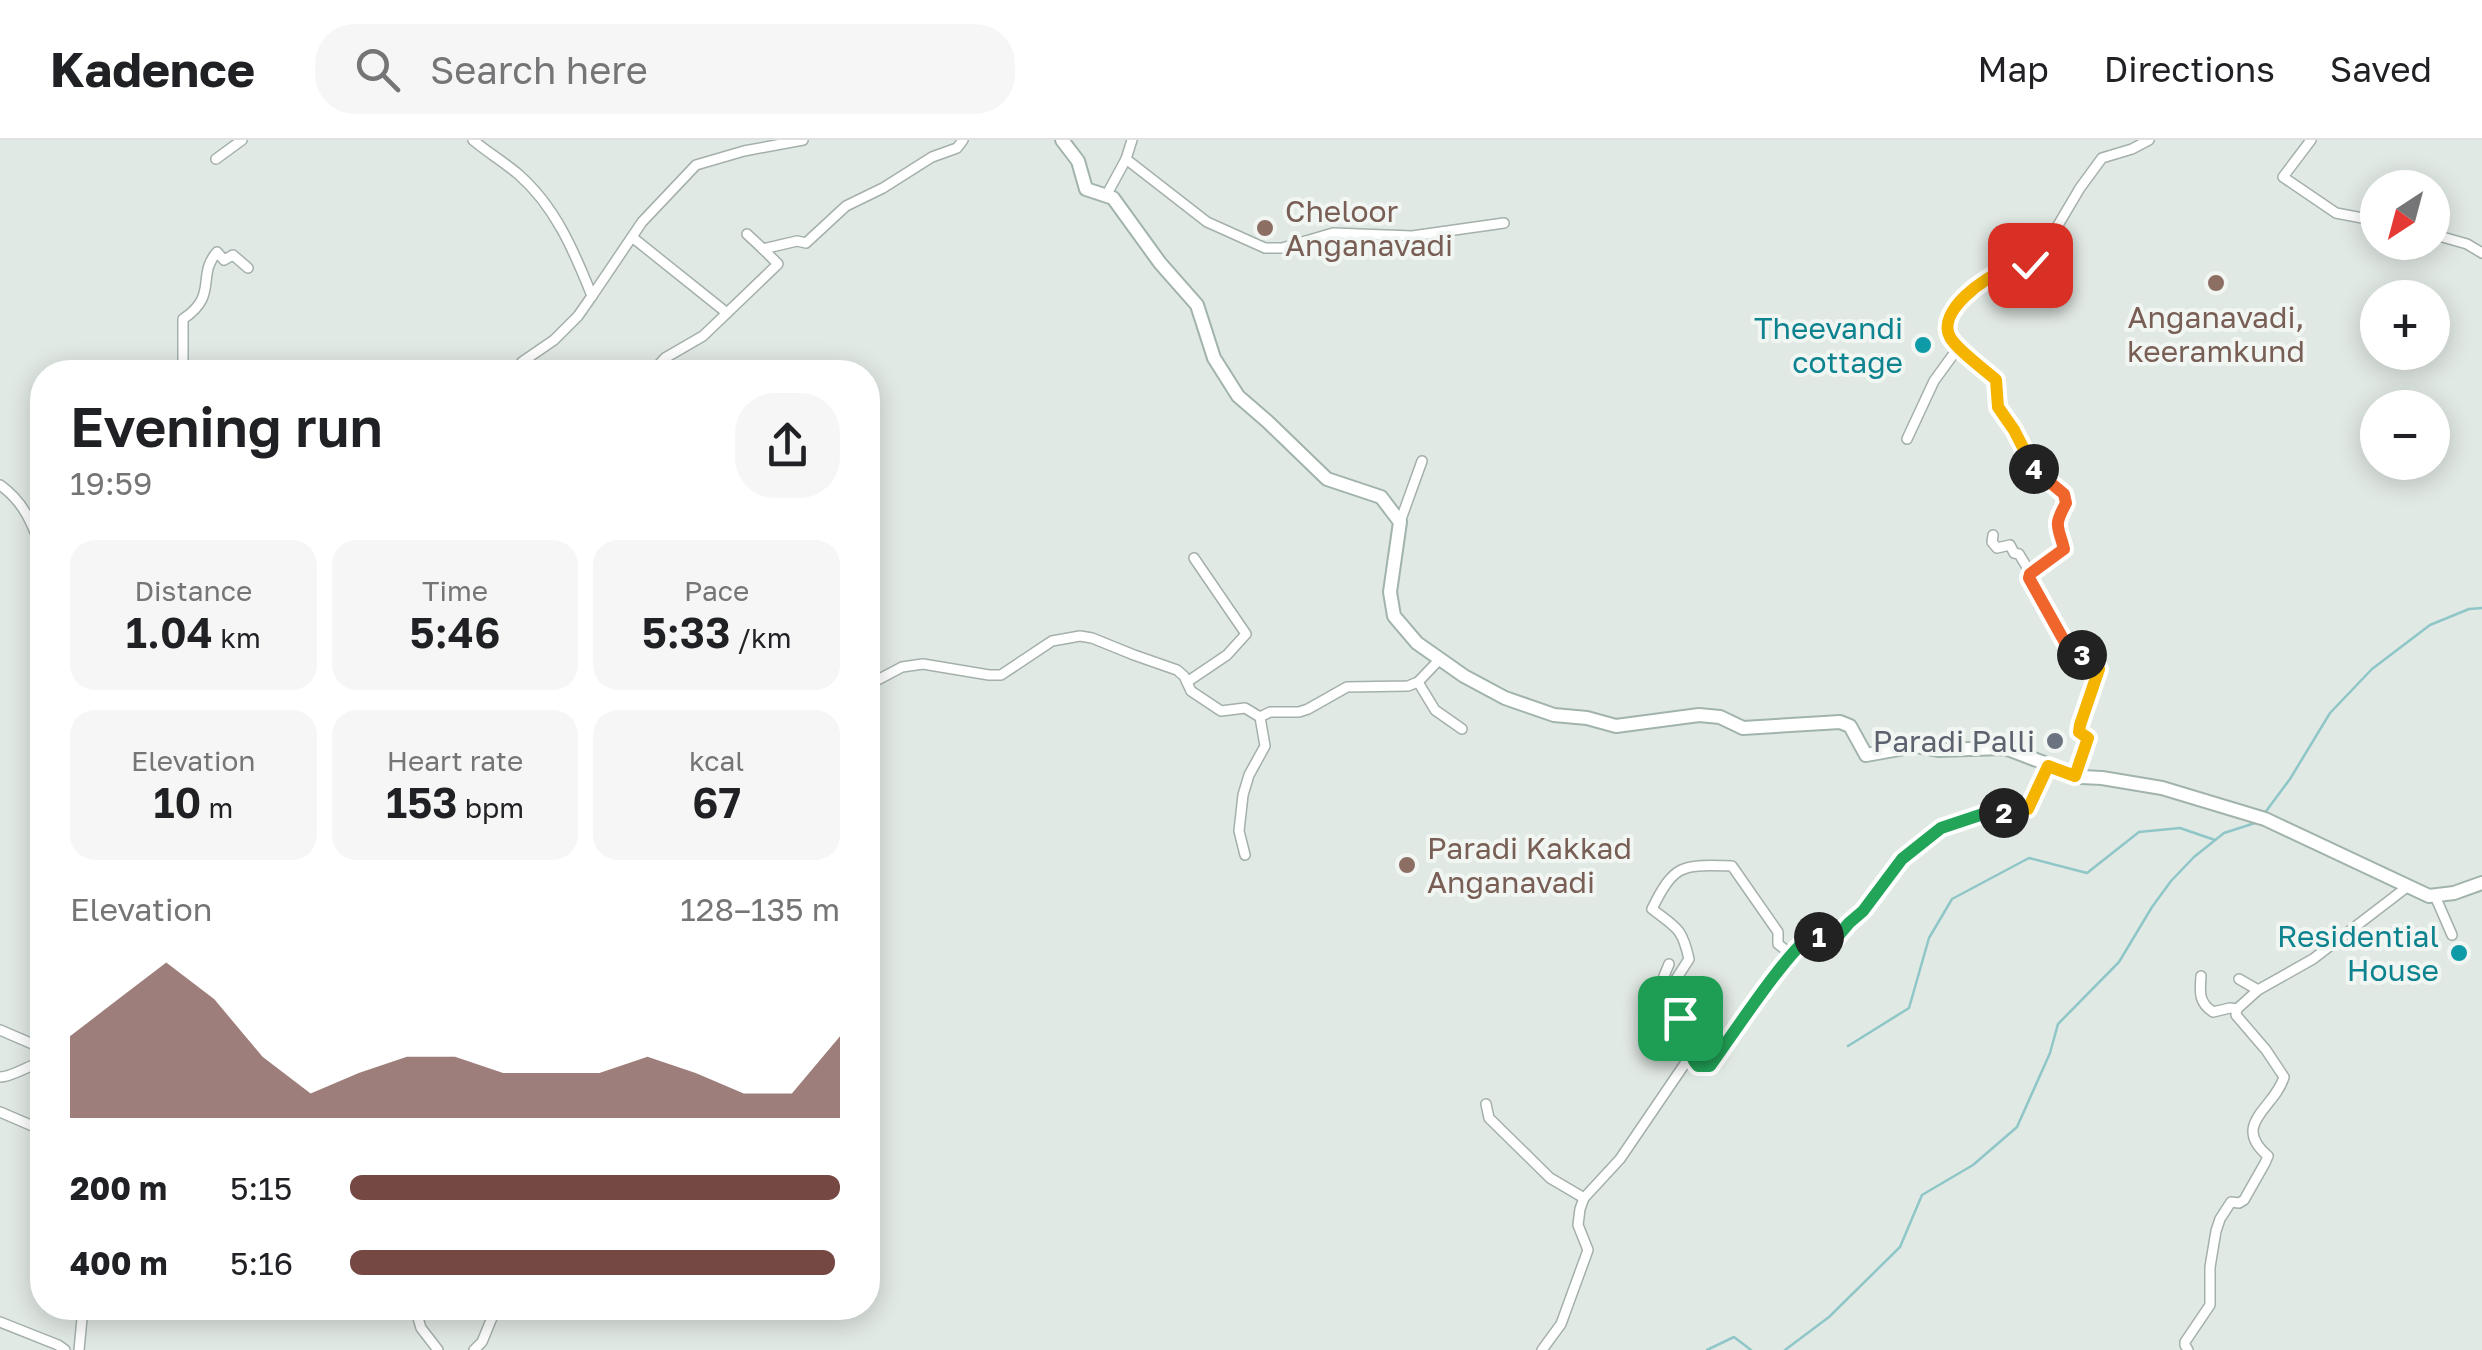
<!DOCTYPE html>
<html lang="en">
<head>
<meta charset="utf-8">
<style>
	:root { --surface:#fff; --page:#f6f6f6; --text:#202124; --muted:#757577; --line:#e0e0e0; --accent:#764843 }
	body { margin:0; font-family:"Golos Text",sans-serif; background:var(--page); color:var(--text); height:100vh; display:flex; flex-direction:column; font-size:38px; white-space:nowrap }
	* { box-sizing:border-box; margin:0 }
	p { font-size:32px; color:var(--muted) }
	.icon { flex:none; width:55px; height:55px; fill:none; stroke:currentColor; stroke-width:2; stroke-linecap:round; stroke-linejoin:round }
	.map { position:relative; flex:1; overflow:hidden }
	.sheet { position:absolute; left:30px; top:220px; width:850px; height:960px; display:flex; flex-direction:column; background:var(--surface); border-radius:40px; box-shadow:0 5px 25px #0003 }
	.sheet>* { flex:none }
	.needle { width:65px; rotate:216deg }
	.tools { position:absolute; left:2360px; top:30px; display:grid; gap:20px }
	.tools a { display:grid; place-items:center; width:90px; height:90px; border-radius:50%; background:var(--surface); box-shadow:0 5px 25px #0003; font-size:50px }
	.pin { position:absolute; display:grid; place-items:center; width:85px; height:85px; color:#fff; margin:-42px; border-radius:20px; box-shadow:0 5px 15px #0006 }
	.km { position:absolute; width:50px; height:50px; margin:-25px; border-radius:50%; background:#222; color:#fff; font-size:28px; line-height:50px; text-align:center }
	.round { display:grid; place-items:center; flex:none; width:105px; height:105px; border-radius:40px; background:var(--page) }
	.headline { display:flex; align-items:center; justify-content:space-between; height:170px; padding:0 40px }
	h1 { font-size:55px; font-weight:600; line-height:75px }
	.figures { display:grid; grid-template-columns:repeat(3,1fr); gap:15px; height:170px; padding:10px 40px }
	.figures div { display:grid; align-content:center; border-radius:25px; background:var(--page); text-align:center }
	.figures b { font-size:42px; font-weight:600 }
	.figures small { font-size:28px; font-weight:400 }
	.figures p { font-size:28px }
	.chart { height:280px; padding:20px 40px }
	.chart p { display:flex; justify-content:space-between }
	.chart svg { width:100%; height:180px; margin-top:10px; fill:var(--accent); opacity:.7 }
	ul { padding:0 40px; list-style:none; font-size:32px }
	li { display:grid; grid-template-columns:160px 120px 1fr; align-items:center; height:75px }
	li i { height:25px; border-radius:12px; background:var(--accent) }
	header { display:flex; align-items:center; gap:60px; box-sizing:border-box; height:140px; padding:0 50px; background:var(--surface); border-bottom:2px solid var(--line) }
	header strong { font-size:48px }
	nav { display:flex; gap:55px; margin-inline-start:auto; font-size:35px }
	.search { width:700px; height:90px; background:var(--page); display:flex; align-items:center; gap:25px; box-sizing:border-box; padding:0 35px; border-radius:40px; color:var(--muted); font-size:38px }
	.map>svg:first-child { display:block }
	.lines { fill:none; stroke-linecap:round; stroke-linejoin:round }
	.stream { stroke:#8fc6c8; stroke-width:2.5 }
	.street-casing { stroke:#a4b0aa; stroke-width:12 }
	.secondary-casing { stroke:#a1b4ab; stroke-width:16 }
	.street { stroke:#fff; stroke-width:9 }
	.secondary { stroke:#fff; stroke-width:12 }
	.split-1-casing { stroke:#fff; stroke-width:20 }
	.split-2-casing { stroke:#fff; stroke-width:20 }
	.split-3-casing { stroke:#fff; stroke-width:20 }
	.split-4-casing { stroke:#fff; stroke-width:20 }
	.split-5-casing { stroke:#fff; stroke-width:20 }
	.split-1 { stroke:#22a559; stroke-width:12 }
	.split-2 { stroke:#22a559; stroke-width:12 }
	.split-3 { stroke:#f5b400; stroke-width:12 }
	.split-4 { stroke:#f0652b; stroke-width:12 }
	.split-5 { stroke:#f5b400; stroke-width:12 }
	.education-dot { fill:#8d6e63; stroke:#f1f6f3; stroke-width:4 }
	.culture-dot { fill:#0f9aa8; stroke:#f1f6f3; stroke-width:4 }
	.worship-dot { fill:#6b7280; stroke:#f1f6f3; stroke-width:4 }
	.labels { text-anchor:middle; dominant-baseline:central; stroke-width:8; stroke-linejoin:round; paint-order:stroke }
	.education-label { font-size:30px; fill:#785e54; stroke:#f1f6f3; text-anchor:start }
	.culture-label { font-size:30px; fill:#0d838f; stroke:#f1f6f3; text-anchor:end }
	.worship-label { font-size:30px; fill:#5b616d; stroke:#f1f6f3; text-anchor:end }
</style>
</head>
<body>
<header>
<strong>Kadence</strong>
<div class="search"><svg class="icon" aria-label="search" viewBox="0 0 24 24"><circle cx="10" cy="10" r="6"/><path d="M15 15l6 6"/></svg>Search here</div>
<nav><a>Map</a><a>Directions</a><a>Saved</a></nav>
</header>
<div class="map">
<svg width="2482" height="1210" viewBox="0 0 2482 1210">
	<rect width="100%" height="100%" fill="#e1e9e4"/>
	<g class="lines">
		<!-- stream -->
		<g class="stream">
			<polyline points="2264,674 2290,639 2330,573 2372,529 2430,485 2469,469 2482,468"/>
			<polyline points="1848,906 1909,868 1929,798 1952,759 2029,718 2087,733 2139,692 2180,688 2215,700"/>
			<polyline points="1707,1210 1734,1197 1751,1210"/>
			<polyline points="1785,1210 1829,1177 1900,1107 1922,1055 1973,1025 2017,987 2050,913 2058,884 2119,822 2152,767 2171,741 2194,717 2224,693 2255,683"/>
		</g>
		<!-- street casing -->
		<g class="street-casing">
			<g id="street">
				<path d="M473,0C487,12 504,22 518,34C555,66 574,111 592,156L642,82L696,25L744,11L803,0"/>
				<polyline points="2311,0 2283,37 2336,73 2378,81"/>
				<polyline points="216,19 242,0"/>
				<polyline points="1126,19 1207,82 1265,108 1282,108 1333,93 1412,96 1504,83"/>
				<polyline points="1106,56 1126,19 1132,0"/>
				<polyline points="747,94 763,109 797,101 806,103 846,66 883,48 932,17 957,8 963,0"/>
				<polyline points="2432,94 2467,104 2482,113"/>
				<polyline points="632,97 727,173"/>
				<path d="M186,232L183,224V179C219,155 196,136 217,112L224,120L233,115L248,128"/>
				<polyline points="523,232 522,222 554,200 578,176 592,156"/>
				<polyline points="652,232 665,218 703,196 778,124 763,109"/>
				<polyline points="1907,299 1934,241 1958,208"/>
				<path d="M0,345C24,362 32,383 42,410"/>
				<polyline points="1400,382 1422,321"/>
				<polyline points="1993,395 1992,402 1997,408 2010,405 2014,413 2019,414 2031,434"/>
				<polyline points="1187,542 1227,515 1246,494 1194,418"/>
				<polyline points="1418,542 1435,570 1462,589"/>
				<polyline points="868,545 902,527 923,524 989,535 1001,535 1052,501 1080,496 1092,498 1134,515 1177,530 1184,536 1191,551 1221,571 1245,568 1260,577 1270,572 1299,572 1308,569 1347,547 1408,546 1418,542 1440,519"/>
				<path d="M2075,635L2088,598L2079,593L2080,585L2099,529L2089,518L2067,506L2029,438L2064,409L2057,394L2058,379L2067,359L2064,354L2032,328L2022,303L1998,267L1996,240C1978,224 1945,205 1947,179L1972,150L2005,130L2038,121L2050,107L2051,97L2080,48L2102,18L2132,9L2149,0"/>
				<polyline points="1245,715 1239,691 1243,655 1249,635 1265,606 1260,577"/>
				<polyline points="2435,756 2452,795"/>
				<polyline points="1669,824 1664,836 1678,860 1676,868 1686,890 1691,919"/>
				<path d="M2201,836C2200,852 2198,862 2213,872L2230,868L2237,869"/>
				<polyline points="2239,839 2258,850"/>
				<path d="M1671,847L1689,819C1682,788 1677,788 1652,769C1675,722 1683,725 1732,726L1778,792V804L1792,815"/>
				<polyline points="0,890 42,908"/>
				<path d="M0,937C12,937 29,925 42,922"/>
				<polyline points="1486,964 1489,978 1550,1038 1584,1058"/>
				<polyline points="0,972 42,990"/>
				<polyline points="415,1168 421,1188 438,1210"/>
				<polyline points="0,1182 58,1205 65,1210"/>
				<polyline points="79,1210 83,1168"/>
				<polyline points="474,1210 482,1202 496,1168"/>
				<path d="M1542,1210L1561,1184L1588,1110L1578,1085L1580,1069L1584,1058L1620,1019L1684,925L1691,919L1698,927H1710C1729,900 1791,805 1814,794L1828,804L1832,803L1849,783L1863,771L1902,719L1941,688L1986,673L2018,672L2028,669L2048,626"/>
				<path d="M2188,1210L2185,1205V1202L2210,1165V1127L2216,1091L2220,1079L2231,1062L2239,1063L2244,1060L2265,1023L2268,1016C2230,984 2275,968 2284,937L2266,910L2236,875L2237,869L2258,850L2313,819L2407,747"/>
			</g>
		</g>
		<!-- secondary casing -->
		<g class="secondary-casing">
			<polyline id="secondary" points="1062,0 1078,21 1086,49 1113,58 1160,123 1197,165 1214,218 1238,256 1268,282 1327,339 1381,357 1400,382 1390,452 1394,476 1417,503 1464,536 1505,558 1554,575 1587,578 1616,586 1699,575 1720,577 1743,588 1840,582 1850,586 1866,615 1916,606 1938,610 2005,608 2081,637 2102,638 2162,648 2265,679 2429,756 2454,753 2482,743"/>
		</g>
		<!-- street -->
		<use href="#street" class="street"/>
		<!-- secondary -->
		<use href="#secondary" class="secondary"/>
	</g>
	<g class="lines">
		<!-- split-1 casing -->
		<g class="split-1-casing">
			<path id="split-1" d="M1680,878C1688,894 1687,915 1698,926H1710C1729,900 1791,805 1814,794L1819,797"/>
		</g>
		<!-- split-2 casing -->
		<g class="split-2-casing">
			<polyline id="split-2" points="1819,797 1828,804 1832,803 1849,783 1863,771 1902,719 1941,688 1986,673 2004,673"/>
		</g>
		<!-- split-3 casing -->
		<g class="split-3-casing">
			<polyline id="split-3" points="2004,673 2028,669 2048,626 2075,636 2088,598 2079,592 2080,585 2099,529 2092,519 2082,515"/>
		</g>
		<!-- split-4 casing -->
		<g class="split-4-casing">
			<path id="split-4" d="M2034,329L2064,354L2066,363C2053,387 2058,385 2064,409L2030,434L2029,438L2067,506L2082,515"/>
		</g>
		<!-- split-5 casing -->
		<g class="split-5-casing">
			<path id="split-5" d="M2030,125C2022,127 2014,128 2006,130C1985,136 1936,172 1950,197C1956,209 1985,230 1996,240L1998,267L2014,290L2034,329"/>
		</g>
		<!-- split-1 -->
		<use href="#split-1" class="split-1"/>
		<!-- split-2 -->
		<use href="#split-2" class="split-2"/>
		<!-- split-3 -->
		<use href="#split-3" class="split-3"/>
		<!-- split-4 -->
		<use href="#split-4" class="split-4"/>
		<!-- split-5 -->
		<use href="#split-5" class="split-5"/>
	</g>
	<!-- markers -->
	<g class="education-dot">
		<circle cx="1265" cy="88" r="10"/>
		<circle cx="2216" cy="143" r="10"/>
		<circle cx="1407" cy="725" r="10"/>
	</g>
	<g class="culture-dot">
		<circle cx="1923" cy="205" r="10"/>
		<circle cx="2459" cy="813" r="10"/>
	</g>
	<circle class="worship-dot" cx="2055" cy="601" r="10"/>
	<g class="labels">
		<!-- education labels -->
		<g class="education-label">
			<text x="1285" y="71">Cheloor<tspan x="1285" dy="34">Anganavadi</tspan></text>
			<text x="2216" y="177" text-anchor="middle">Anganavadi,<tspan x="2216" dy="34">keeramkund</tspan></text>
			<text x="1427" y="708">Paradi Kakkad<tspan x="1427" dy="34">Anganavadi</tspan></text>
		</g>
		<!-- culture labels -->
		<g class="culture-label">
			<text x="1903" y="188">Theevandi<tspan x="1903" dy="34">cottage</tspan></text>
			<text x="2439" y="796">Residential<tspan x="2439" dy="34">House</tspan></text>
		</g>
		<!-- worship labels -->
		<g class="worship-label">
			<text x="2035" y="601">Paradi Palli</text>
		</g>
	</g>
</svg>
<div class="tools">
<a><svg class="needle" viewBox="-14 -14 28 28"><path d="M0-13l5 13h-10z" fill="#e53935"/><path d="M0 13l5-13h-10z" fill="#757577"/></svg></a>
<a>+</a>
<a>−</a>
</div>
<div class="pin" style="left:1680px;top:878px;background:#1e9e55"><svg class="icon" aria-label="arrive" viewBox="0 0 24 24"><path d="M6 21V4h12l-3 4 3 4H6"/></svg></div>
<div class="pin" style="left:2030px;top:125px;background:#d93025"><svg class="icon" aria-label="check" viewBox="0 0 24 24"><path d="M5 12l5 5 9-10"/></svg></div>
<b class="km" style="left:1819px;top:797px">1</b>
<b class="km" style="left:2004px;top:673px">2</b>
<b class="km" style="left:2082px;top:515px">3</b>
<b class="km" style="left:2034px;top:329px">4</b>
<section class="sheet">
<div class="headline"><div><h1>Evening run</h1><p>19:59</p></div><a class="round"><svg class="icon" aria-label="share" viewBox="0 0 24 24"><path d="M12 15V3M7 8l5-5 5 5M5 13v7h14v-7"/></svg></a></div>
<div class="figures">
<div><p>Distance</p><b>1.04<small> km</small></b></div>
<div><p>Time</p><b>5:46</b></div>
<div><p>Pace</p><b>5:33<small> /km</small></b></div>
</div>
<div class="figures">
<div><p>Elevation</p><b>10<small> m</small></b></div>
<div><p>Heart rate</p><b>153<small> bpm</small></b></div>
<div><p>kcal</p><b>67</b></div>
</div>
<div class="chart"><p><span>Elevation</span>128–135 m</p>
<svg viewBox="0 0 160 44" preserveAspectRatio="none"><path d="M0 44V24L10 15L20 6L30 15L40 29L50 38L60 33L70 29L80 29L90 33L100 33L110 33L120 29L130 33L140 38L150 38L160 24V44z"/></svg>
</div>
<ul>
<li><b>200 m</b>5:15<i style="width:100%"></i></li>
<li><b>400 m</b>5:16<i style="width:99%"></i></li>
</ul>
</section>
</div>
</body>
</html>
